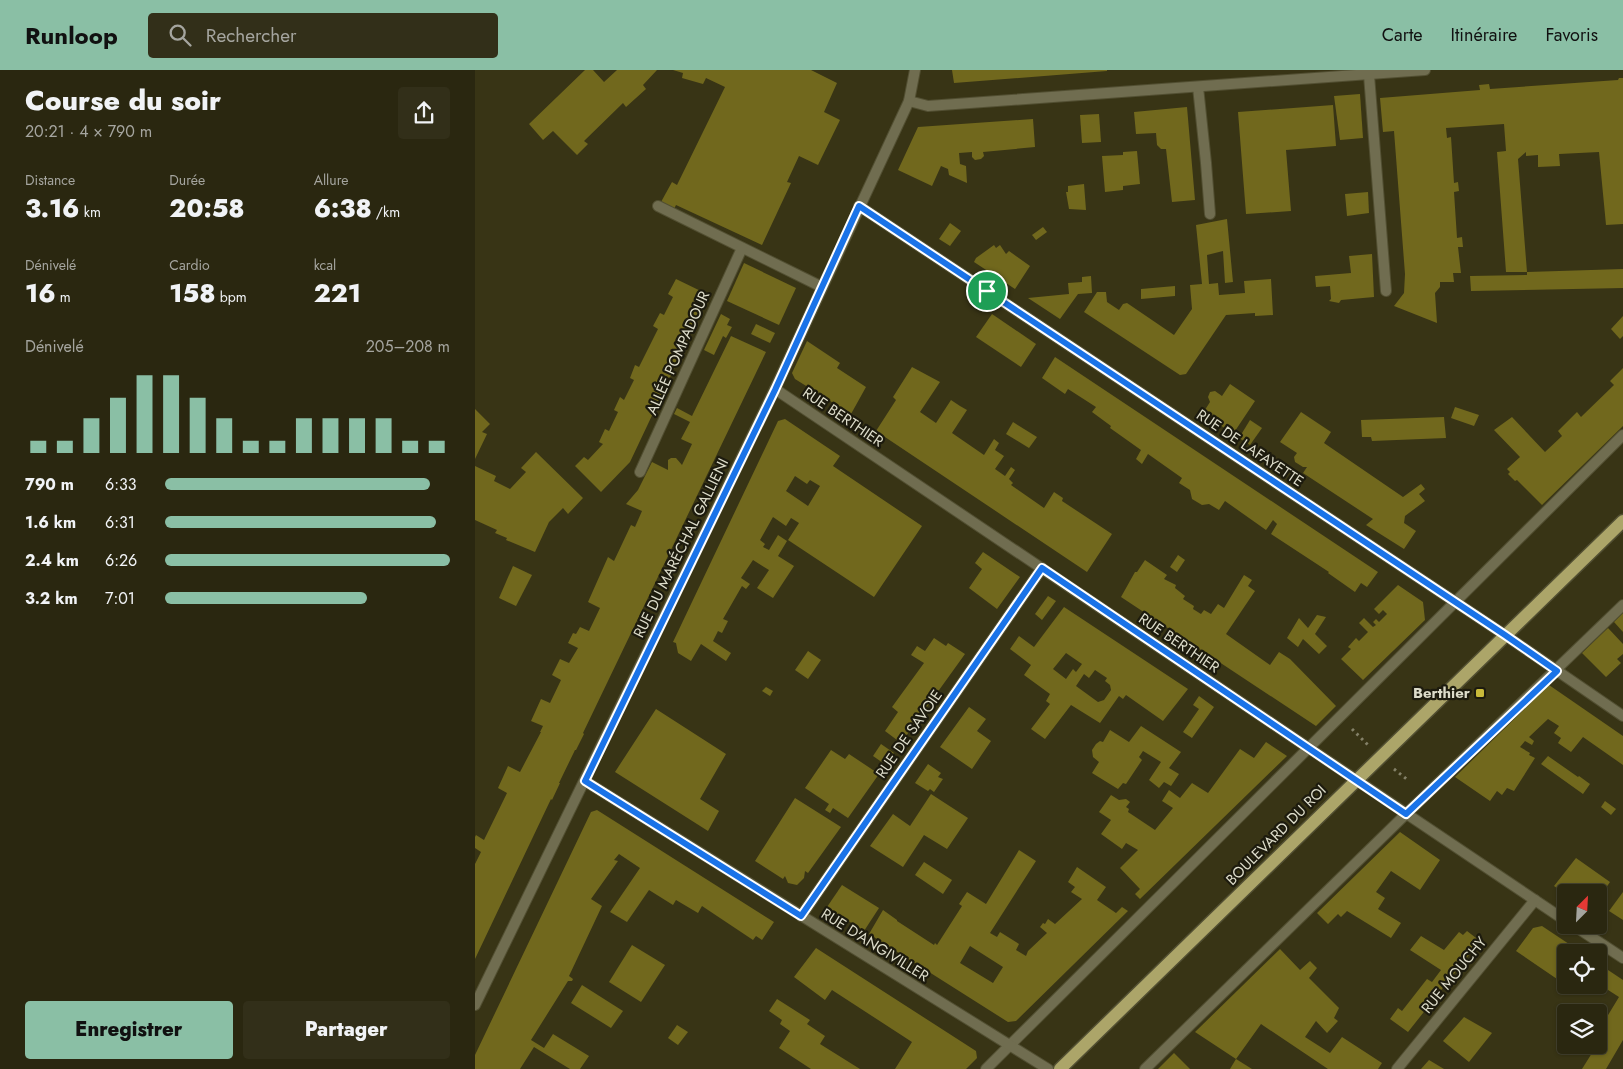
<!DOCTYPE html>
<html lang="fr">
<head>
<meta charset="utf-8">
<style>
	:root { --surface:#2a2710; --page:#322f19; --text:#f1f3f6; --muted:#a5a59f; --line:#464430; --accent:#8abfa5 }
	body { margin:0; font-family:Jost,sans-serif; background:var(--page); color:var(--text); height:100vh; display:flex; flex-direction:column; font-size:19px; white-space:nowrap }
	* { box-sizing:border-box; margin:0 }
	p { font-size:16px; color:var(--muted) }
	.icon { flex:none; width:28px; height:28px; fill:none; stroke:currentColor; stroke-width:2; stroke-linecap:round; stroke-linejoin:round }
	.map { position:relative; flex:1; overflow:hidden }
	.details { display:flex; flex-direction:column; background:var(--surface); width:475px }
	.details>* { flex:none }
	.needle { width:32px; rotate:24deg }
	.fabs { position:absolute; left:1082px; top:814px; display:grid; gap:10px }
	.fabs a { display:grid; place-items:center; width:50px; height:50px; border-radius:5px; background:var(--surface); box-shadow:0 1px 4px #0004,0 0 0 1px var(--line); font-size:25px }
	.pin { position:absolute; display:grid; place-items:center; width:42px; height:42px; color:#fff; margin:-21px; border:2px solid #fff; border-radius:50%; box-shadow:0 1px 5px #0007 }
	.round { display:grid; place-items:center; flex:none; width:52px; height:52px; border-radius:5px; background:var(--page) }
	.head { display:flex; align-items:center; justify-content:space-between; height:85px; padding:0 25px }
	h1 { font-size:28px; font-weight:800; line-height:38px }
	.metrics { display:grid; grid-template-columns:repeat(3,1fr); gap:8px; height:85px; padding:5px 25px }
	.metrics div { display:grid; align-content:center }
	.metrics b { font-size:25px; font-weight:800 }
	.metrics small { font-size:14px; font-weight:400 }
	.metrics p { font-size:14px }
	.chart { height:140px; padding:10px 25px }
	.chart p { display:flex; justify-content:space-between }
	.chart svg { width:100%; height:90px; margin-top:5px; stroke:var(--accent); stroke-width:6 }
	.primary-button { display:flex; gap:10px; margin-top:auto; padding:10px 25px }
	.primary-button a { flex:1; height:58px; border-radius:5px; background:var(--accent); color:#111; font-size:20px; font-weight:800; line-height:58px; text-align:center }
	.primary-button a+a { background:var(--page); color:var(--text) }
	ul { padding:0 25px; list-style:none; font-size:16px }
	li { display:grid; grid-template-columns:80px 60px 1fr; align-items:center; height:38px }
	li i { height:12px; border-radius:6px; background:var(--accent) }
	header { display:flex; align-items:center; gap:30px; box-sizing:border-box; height:70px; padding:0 25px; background:var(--accent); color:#111 }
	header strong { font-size:24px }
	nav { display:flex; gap:28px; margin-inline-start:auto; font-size:18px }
	.search { width:350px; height:45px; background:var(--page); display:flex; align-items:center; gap:12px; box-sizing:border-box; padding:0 18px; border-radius:5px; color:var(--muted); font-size:19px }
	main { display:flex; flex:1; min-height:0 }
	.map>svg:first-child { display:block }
	.building { fill:#71681d; fill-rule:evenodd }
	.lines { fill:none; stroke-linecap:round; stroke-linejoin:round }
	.lane-casing { stroke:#524f32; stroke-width:12 }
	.street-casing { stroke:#524f32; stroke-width:12 }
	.primary-casing { stroke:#524f32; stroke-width:15 }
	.path { stroke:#848168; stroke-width:3; stroke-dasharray:2.5 4; stroke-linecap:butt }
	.lane { stroke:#706d50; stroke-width:10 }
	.street { stroke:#706d50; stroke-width:10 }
	.primary { stroke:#aca569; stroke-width:12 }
	.route-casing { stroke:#fff; stroke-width:10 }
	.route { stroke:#1a73e8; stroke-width:6 }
	.poi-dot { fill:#c9ba3a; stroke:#1d1b0e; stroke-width:2 }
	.labels { text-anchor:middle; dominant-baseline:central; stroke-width:4.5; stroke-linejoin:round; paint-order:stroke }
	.street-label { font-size:15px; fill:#dddcca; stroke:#1d1b0e }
	.poi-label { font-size:15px; font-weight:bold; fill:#dddcca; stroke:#1d1b0e; text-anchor:end }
</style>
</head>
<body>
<header>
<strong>Runloop</strong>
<div class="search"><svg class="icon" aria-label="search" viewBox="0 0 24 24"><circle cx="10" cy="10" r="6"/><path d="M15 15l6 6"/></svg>Rechercher</div>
<nav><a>Carte</a><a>Itinéraire</a><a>Favoris</a></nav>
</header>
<main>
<section class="details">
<div class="head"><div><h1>Course du soir</h1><p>20:21 · 4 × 790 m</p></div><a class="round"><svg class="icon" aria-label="share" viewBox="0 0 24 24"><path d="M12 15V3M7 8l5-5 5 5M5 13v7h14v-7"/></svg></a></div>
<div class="metrics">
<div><p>Distance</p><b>3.16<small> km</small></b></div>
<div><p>Durée</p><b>20:58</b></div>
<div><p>Allure</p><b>6:38<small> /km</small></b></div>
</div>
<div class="metrics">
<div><p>Dénivelé</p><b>16<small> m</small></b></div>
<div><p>Cardio</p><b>158<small> bpm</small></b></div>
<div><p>kcal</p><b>221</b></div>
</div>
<div class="chart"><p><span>Dénivelé</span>205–208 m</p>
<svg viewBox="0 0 160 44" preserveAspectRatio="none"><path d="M5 44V38M15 44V38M25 44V27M35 44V17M45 44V6M55 44V6M65 44V17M75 44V27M85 44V38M95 44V38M105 44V27M115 44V27M125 44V27M135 44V27M145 44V38M155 44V38"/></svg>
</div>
<ul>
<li><b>790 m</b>6:33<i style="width:93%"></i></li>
<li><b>1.6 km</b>6:31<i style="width:95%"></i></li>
<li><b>2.4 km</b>6:26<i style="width:100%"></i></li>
<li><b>3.2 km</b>7:01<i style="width:71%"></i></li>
</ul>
<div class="primary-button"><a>Enregistrer</a><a>Partager</a></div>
</section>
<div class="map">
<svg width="1148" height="999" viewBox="0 0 1148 999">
	<rect width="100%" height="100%" fill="#383415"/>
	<!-- building -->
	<g class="building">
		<polygon points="110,0 118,0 129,12 142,0 182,0 168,15 171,19 151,37 148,33 109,71 113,74 102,85 78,61 68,70 54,54"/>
		<polygon points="198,0 336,0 362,13 349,42 365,50 343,95 324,86 312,112 316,113 287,175 201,135 199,139 186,132 197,112 202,115 250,17 231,8 228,14 207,8 208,3"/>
		<polygon points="477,0 632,0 632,1 479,13"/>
		<polygon points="1144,8 1148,8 1148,154 1131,155 1124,82 1084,84 1085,96 1063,97 1063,85 1051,86 1051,82 1043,89 1052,202 1148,199 1148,218 996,221 995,206 1052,205 1052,202 1031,202 1022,82 1031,81 1029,54 971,58 972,68 976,67 979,113 983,112 984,121 979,122 982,168 987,167 988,177 983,177 986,203 978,203 979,212 965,212 965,217 960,223 962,253 919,236 929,223 930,204 919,61 908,62 905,28 1005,20 1004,15 1014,14 1015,19 1143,10"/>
		<polygon points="885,24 888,68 865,70 859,26"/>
		<polygon points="858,35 861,76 811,80 816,141 771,144 763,42"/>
		<polygon points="712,37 720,130 697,132 691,79 686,79 682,75 681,63 661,64 659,42"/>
		<polygon points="624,44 626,72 607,73 605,45"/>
		<polygon points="558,49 560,77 508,82 509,86 506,89 500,90 497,87 497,82 484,83 485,94 491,96 492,113 474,105 473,99 466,96 457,116 423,100 443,57"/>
		<polygon points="662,81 665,114 648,116 648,120 630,122 627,86 648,85 648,82"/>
		<polygon points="609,114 611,140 594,139 591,122 593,122 593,116"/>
		<polygon points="893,122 894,143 872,146 870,124"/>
		<polygon points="752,149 758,212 750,213 748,181 732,185 734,214 743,213 744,225 770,223 769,211 796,209 798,245 780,246 780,243 751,245 711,304 705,305 609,242 622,222 631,222 632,232 644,240 648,234 652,233 699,265 717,239 715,215 727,214 721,155"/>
		<polygon points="475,153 486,161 475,176 464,169"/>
		<polygon points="568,157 572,162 561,170 557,165"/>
		<polygon points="519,175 521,178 525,175 531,184 534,181 555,196 540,219 499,192 501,188"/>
		<polygon points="897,184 899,227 866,230 864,233 854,231 856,229 855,216 841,217 840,206 876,203 874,186"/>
		<polygon points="269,193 321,218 304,255 252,231"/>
		<polygon points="616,206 617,223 603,224 585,249 553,228 594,224 593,213 607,212 607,207"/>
		<polygon points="201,209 234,225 155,392 126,422 100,396 109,387 113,390 128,374 124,372 130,359 134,361 143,342 139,340 145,327 149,330 159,310 155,308 160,295 164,297 183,259 178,256 185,243 189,245 198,227 193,224"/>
		<polygon points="700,216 700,226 666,229 666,219"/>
		<polygon points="246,244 255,249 252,255 257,257 251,268 248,266 239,285 229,280"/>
		<polygon points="517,244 561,274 546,297 501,267"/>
		<polygon points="1148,246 1148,266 1145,269 1136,259"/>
		<polygon points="281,254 300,263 295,273 276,264"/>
		<polygon points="256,266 291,282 108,663 109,664 101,680 100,680 84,713 85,713 77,730 76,729 0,889 0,794 6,782 0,778 0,767 1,765 9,770 32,723 23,718 33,696 45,702 66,662 65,662 68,656 56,651 66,629 75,633 86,610 77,605 85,589 94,593 103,578 93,573 98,563 101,564 105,557 114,561 125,538 113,532 133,487 139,491 156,455 160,457 167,441 151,434 163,420 177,392 193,400 193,390 196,388 201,388 207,395 217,374 206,369 215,352 199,344 202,338 217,346"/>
		<polygon points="332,271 365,293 362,298 391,317 376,344 320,309 317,303"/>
		<polygon points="580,287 903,502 892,517 886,513 880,522 853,503 854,502 796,464 802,454 798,450 791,460 750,431 744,440 734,434 727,435 717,429 715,420 704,413 707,408 673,384 667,394 661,389 666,380 635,358 636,356 617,342 621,337 593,319 590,324 567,308"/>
		<polygon points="437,297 465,312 445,342 461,353 476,330 485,336 492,340 477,363 509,385 519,369 524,373 520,380 529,386 520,399 530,406 536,397 540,400 534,409 538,413 536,415 569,438 579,422 588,428 587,431 637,464 612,502 401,361 421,330 418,327"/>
		<polygon points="1148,298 1148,356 1067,435 1042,410 1040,411 1033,404 1035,402 1032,399 1045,387 1019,360 1037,347 1070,382 1087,366 1083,361 1102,342 1106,347 1139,315 1135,311"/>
		<polygon points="755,314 780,331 758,364 728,343 735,332 733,327 735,322 740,321 747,326"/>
		<polygon points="980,337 1004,345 999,356 976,348"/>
		<polygon points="0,339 15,354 7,362 12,364 0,389"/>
		<polygon points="826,342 856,362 849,373 928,427 946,414 950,419 944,424 950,431 930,446 929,453 941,461 929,479 891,455 898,449 828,403 832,397 828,397 820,392 819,387 822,383 805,372"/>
		<polygon points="969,347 971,368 897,371 896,367 887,367 886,350"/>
		<path d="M310,349L365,386L358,396L447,456L399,527L313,470L324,453L316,448L311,456L298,447L285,470L290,474L288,477L294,480L303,465L312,471L303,486L319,496L298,528L282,518L294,500L278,490L266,508L275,514L271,519L267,516L248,549L253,551L247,563L243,561L238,571L256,583L251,591L226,574L216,591L203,583L201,573L198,572L303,351ZM320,406L332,414L335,410L345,416L333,436L311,421Z"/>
		<polygon points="775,350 787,358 775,375 764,368"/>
		<polygon points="538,352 562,367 554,378 531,364"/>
		<polygon points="61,382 108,428 93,444 88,438 74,452 60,482 31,470 32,468 20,463 22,460 0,450 0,396 21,406 19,411 35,419 51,402 46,398"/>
		<polygon points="508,482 545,507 522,539 494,518 507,499 500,493"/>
		<polygon points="703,485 710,490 702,502 695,497"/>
		<polygon points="670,490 692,505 689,509 701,515 700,518 710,526 708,529 719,536 718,539 726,544 729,540 736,544 743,534 749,538 769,505 777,510 773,516 780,521 751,564 795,595 804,582 815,589 861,636 841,656 646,527 660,502 662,502"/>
		<polygon points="38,496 57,505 41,536 24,528"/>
		<polygon points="923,515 948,532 950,550 888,610 866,589 876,579 873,577 881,568 884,571 893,562 884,553 889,548 898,557 901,555 898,552 901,549 904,552 912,544 908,540 904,544 899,539"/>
		<polygon points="573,526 581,531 567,550 560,544"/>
		<path d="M589,537L713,619L688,651L651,625L648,629L644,626L625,653L596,635L570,669L556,659L575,634L571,631L575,624L549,605L556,595L535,579L544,566L559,577ZM591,583L607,594L601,602L598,599L591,609L578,599ZM620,600L632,608L630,611L635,615L636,620L629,630L623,632L601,616L609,604L614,608Z"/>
		<polygon points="1148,543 1148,562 1139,552"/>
		<polygon points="842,545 851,547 840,564 852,576 844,584 828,569 823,577 812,568 824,548 833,558"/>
		<polygon points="1133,558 1148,574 1148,584 1142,589 1146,593 1131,607 1107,583"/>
		<polygon points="459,568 471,576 473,573 490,584 426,673 410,661 423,642 417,637 449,593 436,585 442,576 450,581"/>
		<polygon points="333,581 346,590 333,609 320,600"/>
		<polygon points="1074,615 1148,666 1148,695 1108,667 1096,682 1083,673 1086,668 1079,663 1084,656 1073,649 1054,667 1059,671 1057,675 1050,671 1045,677 1055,683 1054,685 1060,688 1039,721 1032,718 1027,725 1022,721 1015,731 980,707"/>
		<polygon points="291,617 298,621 295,626 287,621"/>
		<polygon points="724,626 739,637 717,668 708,662 724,639 718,635"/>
		<polygon points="494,637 511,649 502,661 516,671 497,699 465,677"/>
		<polygon points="181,639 251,684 225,729 244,741 233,761 140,702"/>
		<polygon points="666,656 706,682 694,698 704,704 696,716 689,712 684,718 674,710 686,692 668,681 664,687 667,690 651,714 648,713 643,719 617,703 624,692 618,687 617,680 621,674 625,671 628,672 635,660 654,672"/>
		<polygon points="791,672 812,686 665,829 660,824 665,819 645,798 663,780 651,773 647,779 626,764 636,750 624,742 636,725 644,730 651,729 655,732 651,737 654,739 653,742 680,760 698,738 687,731 694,720 705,728 717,713 733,723 765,679 779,688"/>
		<polygon points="406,674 419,683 411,695 398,686"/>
		<polygon points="356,680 370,689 374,684 404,704 373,748 358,738 355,743 350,740 354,734 330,718"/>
		<polygon points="1073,686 1103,707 1104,706 1115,714 1108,724 1066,694"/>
		<polygon points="453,694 466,703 463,707 468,709 459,722 455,719 453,721 440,713"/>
		<polygon points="456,724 493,748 472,779 449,765 428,797 395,776 418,744 435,756"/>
		<polygon points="320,728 366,757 333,803 330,801 329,808 322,815 313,813 310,806 308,809 280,791"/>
		<polygon points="1130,731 1141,739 1136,745 1126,737"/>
		<polygon points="122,740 299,852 287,870 281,866 278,870 227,836 223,843 201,830 198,835 174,820 152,852 135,842 165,798 144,784 139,790 143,791 116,829 127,836 94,906 98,909 97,911 93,911 56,970 69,978 78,964 114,986 105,999 95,999 59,977 45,999 0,999 0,985 116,742"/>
		<polygon points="925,762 965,790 945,820 916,801 901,822 910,828 903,839 926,853 916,868 872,841 866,847 863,844 853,854 842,843"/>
		<path d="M544,780L561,791L515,863L522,867L525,862L544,874L541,880L551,886L553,881L572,863L565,857L568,853L570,854L573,849L580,854L607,829L596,822L600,817L593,812L602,797L631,817L622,830L641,843L647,837L653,841L541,951L533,952L394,864L408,840L422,850V851L459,875L460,873L462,875L487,836L484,834L492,822L511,834ZM495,876L528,897L518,913L485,893Z"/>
		<polygon points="1101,788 1135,812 1124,828 1124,822 1091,822 1091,824 1079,816"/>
		<polygon points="449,792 477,810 468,824 440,805"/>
		<polygon points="367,815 404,838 389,861 352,837"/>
		<polygon points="1148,822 1148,850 1134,841"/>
		<polygon points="1067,856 1106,882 1091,882 1091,915 1110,915 1104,924 1041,881 1058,858"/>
		<polygon points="992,861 1005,871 933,962 915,949 923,938 927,941 952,909 957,912 966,900 935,880 946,866 969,880 984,862 988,865"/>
		<polygon points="157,875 190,895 166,932 134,912"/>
		<polygon points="341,878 501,981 502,988 491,999 420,999 437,972 357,920 350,930 319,907"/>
		<polygon points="805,879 825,900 835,891 842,898 834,908 864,938 859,948 863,951 852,963 841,951 830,967 855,983 867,967 907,993 903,999 853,999 786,954 761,989 720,962"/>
		<polygon points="1124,894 1148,910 1148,970 1131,999 1107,999 1122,975 1124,975 1127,967 1124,965 1124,960 1144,927 1130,918 1128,910 1121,920 1112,915 1124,915"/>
		<polygon points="107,915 148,941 136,958 96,933"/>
		<polygon points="302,929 335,950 332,954 350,966 345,974 385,999 336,999 304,978 315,961 305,954 307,950 294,941"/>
		<polygon points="1091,944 1091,961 1083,956"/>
		<polygon points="989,947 1017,963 994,992 968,971"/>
		<polygon points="202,955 213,962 203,975 193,968"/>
		<polygon points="699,983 715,999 683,999"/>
		<polygon points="761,989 777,999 755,999"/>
		<polygon points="954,990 969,999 946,999"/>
	</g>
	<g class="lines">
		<!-- lane casing -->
		<g class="lane-casing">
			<g id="lane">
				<polyline points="183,136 347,217"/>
				<polyline points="165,402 267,178"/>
				<polyline points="511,999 1148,365"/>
				<polyline points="670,999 931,744 1148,535"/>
			</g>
		</g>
		<!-- street casing -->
		<g class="street-casing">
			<g id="street">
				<polyline points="894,5 911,221"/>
				<polyline points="723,17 731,93 735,144"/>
				<polyline points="434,31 453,36 950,0"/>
				<polyline points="384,136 1030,565 1148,646"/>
				<polyline points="300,319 1091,851"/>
				<polyline points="110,711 573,999"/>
				<polyline points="326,846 567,498"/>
				<polyline points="1098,855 1148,888"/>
				<polyline points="0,935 300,319 434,31 440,0"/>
				<polyline points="922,999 1060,830"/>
			</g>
		</g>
		<!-- primary casing -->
		<g class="primary-casing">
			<polyline id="primary" points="585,999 1148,451"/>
		</g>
		<!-- path -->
		<g class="path">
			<polyline points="877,659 894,676"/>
			<polyline points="919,699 934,711"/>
		</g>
		<!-- lane -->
		<use href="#lane" class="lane"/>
		<!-- street -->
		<use href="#street" class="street"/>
		<!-- primary -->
		<use href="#primary" class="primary"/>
	</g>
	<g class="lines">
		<!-- route casing -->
		<g class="route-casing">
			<polygon id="route" points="384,136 1030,565 1082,601 931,744 567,498 326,846 110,711 300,320"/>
		</g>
		<!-- route -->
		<use href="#route" class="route"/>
	</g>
	<!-- markers -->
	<rect class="poi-dot" x="1000" y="618" width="10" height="10" rx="2.5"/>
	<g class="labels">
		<!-- street labels -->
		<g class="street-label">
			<text transform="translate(203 283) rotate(-66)">ALLÉE POMPADOUR</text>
			<text transform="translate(368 347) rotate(34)">RUE BERTHIER</text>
			<text transform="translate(775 378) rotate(34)">RUE DE LAFAYETTE</text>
			<text transform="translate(206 478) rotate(-64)">RUE DU MARÉCHAL GALLIENI</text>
			<text transform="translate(704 573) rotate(34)">RUE BERTHIER</text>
			<text transform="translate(434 664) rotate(-55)">RUE DE SAVOIE</text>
			<text transform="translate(801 765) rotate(-45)">BOULEVARD DU ROI</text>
			<text transform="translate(400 875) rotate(32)">RUE D'ANGIVILLER</text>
			<text transform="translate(979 905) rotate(-51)">RUE MOUCHY</text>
		</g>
		<!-- poi labels -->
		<g class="poi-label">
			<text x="995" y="623">Berthier</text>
		</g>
	</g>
</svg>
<div class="fabs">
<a><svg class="needle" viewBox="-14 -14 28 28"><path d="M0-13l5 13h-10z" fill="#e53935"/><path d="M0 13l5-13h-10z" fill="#a5a59f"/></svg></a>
<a><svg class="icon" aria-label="locate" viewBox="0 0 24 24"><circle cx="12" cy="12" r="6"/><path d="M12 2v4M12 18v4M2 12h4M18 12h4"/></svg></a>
<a><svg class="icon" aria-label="layers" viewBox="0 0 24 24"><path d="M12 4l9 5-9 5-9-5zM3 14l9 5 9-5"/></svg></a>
</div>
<div class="pin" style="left:512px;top:221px;background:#1e9e55"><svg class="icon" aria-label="arrive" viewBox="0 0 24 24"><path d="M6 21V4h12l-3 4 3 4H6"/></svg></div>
</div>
</main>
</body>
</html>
